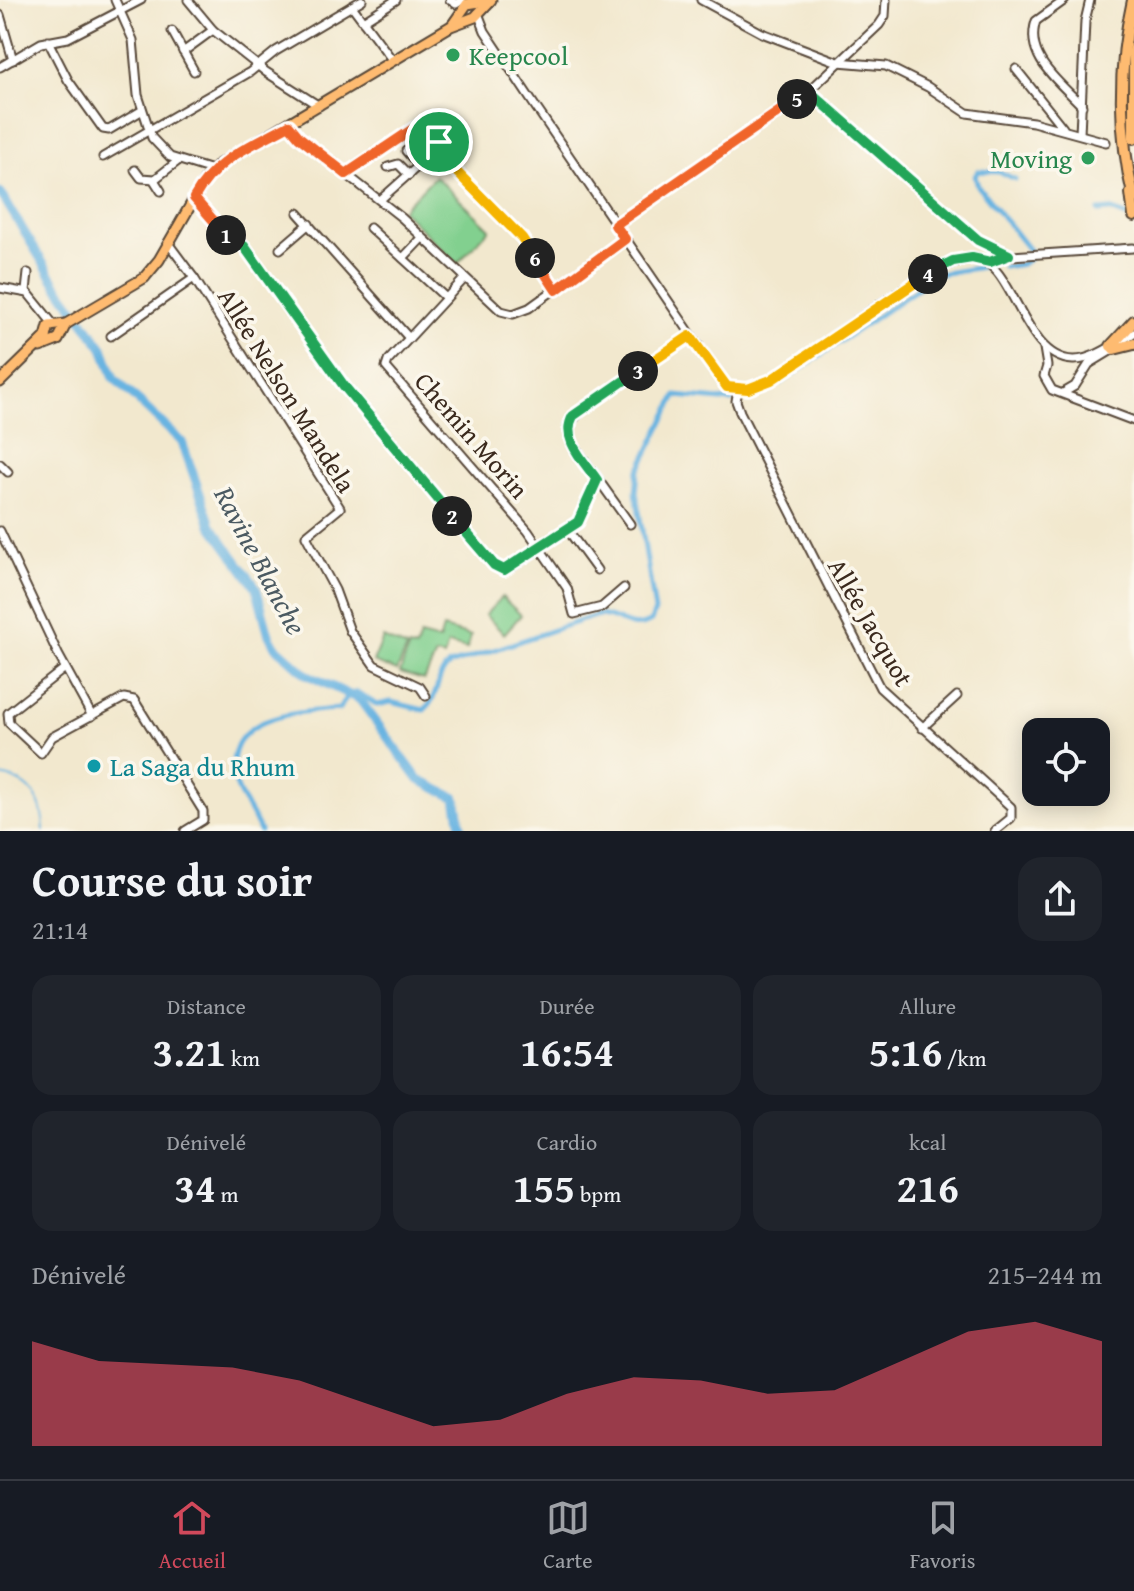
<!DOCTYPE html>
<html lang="fr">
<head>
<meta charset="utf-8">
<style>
	:root { --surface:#171b24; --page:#20242c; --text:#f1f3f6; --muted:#9ea1a6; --line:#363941; --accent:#d1495b }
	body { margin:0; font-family:"Gentium Book Plus",serif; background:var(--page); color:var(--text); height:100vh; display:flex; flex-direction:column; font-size:30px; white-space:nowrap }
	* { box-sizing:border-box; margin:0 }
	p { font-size:26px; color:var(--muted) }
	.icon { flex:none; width:44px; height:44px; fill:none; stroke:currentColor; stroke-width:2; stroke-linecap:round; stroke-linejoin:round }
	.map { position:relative; height:831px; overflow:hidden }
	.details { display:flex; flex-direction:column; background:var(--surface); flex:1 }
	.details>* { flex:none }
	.fabs { position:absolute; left:1022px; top:718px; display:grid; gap:16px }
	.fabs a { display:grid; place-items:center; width:88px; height:88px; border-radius:16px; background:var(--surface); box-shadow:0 4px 20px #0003; font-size:40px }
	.pin { position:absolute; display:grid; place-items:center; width:68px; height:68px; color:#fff; margin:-34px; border:4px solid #fff; border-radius:50%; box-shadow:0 2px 8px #0007 }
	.km { position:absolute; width:40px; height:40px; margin:-20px; border-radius:50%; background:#222; color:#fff; font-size:22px; line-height:40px; text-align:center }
	.round { display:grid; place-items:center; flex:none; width:84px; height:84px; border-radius:24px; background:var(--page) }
	.head { display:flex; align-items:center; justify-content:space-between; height:136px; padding:0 32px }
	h1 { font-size:44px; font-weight:700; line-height:60px }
	.stats { display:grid; grid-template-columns:repeat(3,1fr); gap:12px; height:136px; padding:8px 32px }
	.stats div { display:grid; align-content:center; border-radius:20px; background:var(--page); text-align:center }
	.stats b { font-size:40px; font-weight:700 }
	.stats small { font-size:22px; font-weight:400 }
	.stats p { font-size:22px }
	.chart { height:224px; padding:16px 32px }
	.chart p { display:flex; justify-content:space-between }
	.chart svg { width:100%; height:144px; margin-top:8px; fill:var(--accent); opacity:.7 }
	.tabs { display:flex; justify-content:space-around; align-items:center; height:112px; border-top:2px solid var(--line); background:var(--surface); font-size:22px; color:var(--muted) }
	.tabs a { display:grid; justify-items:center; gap:4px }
	.tabs .on { color:var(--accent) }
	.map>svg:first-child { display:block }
	.green { fill:#82d08f; stroke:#5e7d56; stroke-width:2 }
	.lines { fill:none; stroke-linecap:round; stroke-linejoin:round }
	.stream { stroke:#69b4e1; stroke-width:2 }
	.canal { stroke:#69b4e1; stroke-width:5 }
	.river { stroke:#69b4e1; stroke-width:9 }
	.minor-casing { stroke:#564638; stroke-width:11 }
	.major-casing { stroke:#564638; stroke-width:13 }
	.highway-casing { stroke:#564638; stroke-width:14 }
	.minor { stroke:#fff; stroke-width:7 }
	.major { stroke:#febb71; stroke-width:9 }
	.highway { stroke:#febb71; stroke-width:10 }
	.split-1-casing { stroke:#fff; stroke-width:16 }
	.split-2-casing { stroke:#fff; stroke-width:16 }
	.split-3-casing { stroke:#fff; stroke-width:16 }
	.split-4-casing { stroke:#fff; stroke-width:16 }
	.split-5-casing { stroke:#fff; stroke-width:16 }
	.split-6-casing { stroke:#fff; stroke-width:16 }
	.split-7-casing { stroke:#fff; stroke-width:16 }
	.split-1 { stroke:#f0652b; stroke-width:10 }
	.split-2 { stroke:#22a559; stroke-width:10 }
	.split-3 { stroke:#22a559; stroke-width:10 }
	.split-4 { stroke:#f5b400; stroke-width:10 }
	.split-5 { stroke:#22a559; stroke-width:10 }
	.split-6 { stroke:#f0652b; stroke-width:10 }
	.split-7 { stroke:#f5b400; stroke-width:10 }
	.leisure-dot { fill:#2e9e5b; stroke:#fbf7ec; stroke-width:3 }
	.culture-dot { fill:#0f9aa8; stroke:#fbf7ec; stroke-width:3 }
	.labels { text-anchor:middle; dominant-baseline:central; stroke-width:7; stroke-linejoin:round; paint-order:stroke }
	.leisure-label { font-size:26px; fill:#27864d; stroke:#fbf7ec; text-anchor:start }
	.street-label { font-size:26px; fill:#3b2a1e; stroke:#fbf7ec }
	.culture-label { font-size:26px; fill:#0d838f; stroke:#fbf7ec; text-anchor:start }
	.water-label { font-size:28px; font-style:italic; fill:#4b5a62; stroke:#fbf7ec }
</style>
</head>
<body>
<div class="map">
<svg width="1134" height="831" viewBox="0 0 1134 831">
	<rect width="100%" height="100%" fill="#fbf7ec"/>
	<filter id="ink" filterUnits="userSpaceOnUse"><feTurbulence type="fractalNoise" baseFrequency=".0125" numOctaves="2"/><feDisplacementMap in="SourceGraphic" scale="16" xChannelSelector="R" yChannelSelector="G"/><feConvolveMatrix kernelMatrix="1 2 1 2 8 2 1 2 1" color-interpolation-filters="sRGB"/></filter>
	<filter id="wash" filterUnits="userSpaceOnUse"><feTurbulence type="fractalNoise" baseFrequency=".006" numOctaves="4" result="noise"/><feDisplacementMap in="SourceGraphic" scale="32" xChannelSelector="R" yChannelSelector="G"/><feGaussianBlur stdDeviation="1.8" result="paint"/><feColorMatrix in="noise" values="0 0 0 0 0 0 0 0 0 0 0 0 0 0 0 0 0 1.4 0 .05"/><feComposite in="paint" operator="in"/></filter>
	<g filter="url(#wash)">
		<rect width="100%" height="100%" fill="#f2e8ce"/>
		<!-- green -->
		<g class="green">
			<polygon points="435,176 490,229 457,264 402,210"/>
			<polygon points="502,597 521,615 504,634 485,615"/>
			<polygon points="443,628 471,636 467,649 448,644 444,657 436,655 424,680 400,673 409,647 416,649 420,636 439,641"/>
			<polygon points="383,638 407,648 397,671 373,662"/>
		</g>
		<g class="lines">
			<!-- stream -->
			<path class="stream" d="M0,776C32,781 43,800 44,831"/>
			<!-- canal -->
			<g class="canal">
				<polyline points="1015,179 999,172 978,171 975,176 978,186 1029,250"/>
				<polyline points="1099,211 1110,210 1129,217"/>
				<polyline points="1004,267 1022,264 1030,258"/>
				<polyline points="738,400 780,383 939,274 982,267"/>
				<path d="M260,831C253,814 239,798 235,781C220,716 294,712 339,709L348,695L357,692L377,705L391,702L424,710C440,697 434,678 449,665L598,615C618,615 630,634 651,621L655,611L636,492L638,472L676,396L732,401"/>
			</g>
			<!-- river -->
			<polyline class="river" points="0,192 56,284 103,348 114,378 182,442 211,525 256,587 269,635 275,646 306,674 360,700 419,780 456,798 462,831"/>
		</g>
	</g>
	<g filter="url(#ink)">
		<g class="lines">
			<!-- minor casing -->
			<g class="minor-casing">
				<g id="minor">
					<polyline points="115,0 133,40 138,95 152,138 170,157 212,170"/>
					<polyline points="188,0 213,30 266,72 319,106"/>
					<polyline points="450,0 456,4 462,0"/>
					<polyline points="701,0 762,33 838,62 886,66 928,87 967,113 1033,122 1106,142"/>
					<path d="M1065,0L1036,21C1024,58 1060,82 1082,106"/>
					<polyline points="352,6 393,61"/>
					<path d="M478,13L485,31L535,106L727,387L748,389L771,380C813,353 931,260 972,258C1014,257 1021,358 1073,360C1092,361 1118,342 1134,333"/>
					<polyline points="0,15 13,60"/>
					<polyline points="363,21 396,0"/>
					<polyline points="172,31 194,71"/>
					<polyline points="48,41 68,80 103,129 109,130 141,111"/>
					<polyline points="183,52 213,30"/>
					<polyline points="0,67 41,43 68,38 141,0"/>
					<polyline points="1016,69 1063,128"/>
					<polyline points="809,91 978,240 1009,255"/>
					<polyline points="289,125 299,137 402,218 501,311 513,314 529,308 625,239"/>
					<polyline points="1080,134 1085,21 1090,0"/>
					<polyline points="406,151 419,166"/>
					<polyline points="440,155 522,238 556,290"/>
					<polyline points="103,157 250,72 276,51 362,0"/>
					<polyline points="388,167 398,164 409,175"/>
					<polyline points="135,170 141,178 155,179 178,161"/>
					<polyline points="346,174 416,127 424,127 442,146 440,155"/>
					<polyline points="154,180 161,191"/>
					<polyline points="194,198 227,236 244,246 344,386 494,565 504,570 513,566 578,522 597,480"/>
					<polyline points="380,200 426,159 440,155"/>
					<polyline points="298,213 409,338"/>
					<polyline points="615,225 809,91 879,25 885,16 886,0"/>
					<polyline points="370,228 446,298"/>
					<polyline points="168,243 194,278 340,508 306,536 335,590 350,631 374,665 420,687 426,696"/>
					<polyline points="280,249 309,224"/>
					<polyline points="996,257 1133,248"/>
					<polyline points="403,258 422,238"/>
					<polyline points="464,279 388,361 386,367 528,531 567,588 574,614 602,607 624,588"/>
					<polyline points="0,288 28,293 54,325"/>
					<polyline points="26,291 28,273"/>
					<polyline points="111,336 194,278"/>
					<polyline points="1044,348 1047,366 1044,376 1052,390 1134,421"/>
					<polyline points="738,390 736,401 740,412 880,688 1011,807 1011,818 995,831"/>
					<polyline points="1063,393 1075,386 1089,364 1117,347"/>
					<polyline points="0,464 8,472"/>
					<polyline points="630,524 572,443 568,425 584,408 690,336"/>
					<polyline points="567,529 597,570"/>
					<polyline points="0,531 59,656 92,716"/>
					<polyline points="65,668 8,713 9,723 41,753 52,737 124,698 134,700 203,811 203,820 185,831"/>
					<polyline points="922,728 957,696"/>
				</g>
			</g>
			<!-- major casing -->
			<g class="major-casing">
				<g id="major">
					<polyline points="453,24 467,4 486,1"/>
					<polyline points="46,337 49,326 66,324 144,278 159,260 205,180 218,165 451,26 475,17 491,0"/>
					<polyline points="40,347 58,340 66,324"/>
					<polyline points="0,382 46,337"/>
				</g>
			</g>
			<!-- highway casing -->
			<g class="highway-casing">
				<g id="highway">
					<path d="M1133,0C1118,66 1118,133 1134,199"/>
					<polyline points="1134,50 1134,138"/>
					<polyline points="1131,193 1134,216"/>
					<polyline points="1111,346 1134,321"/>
					<polyline points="1114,349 1134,344"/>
				</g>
			</g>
			<!-- minor -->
			<use href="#minor" class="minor"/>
			<!-- major -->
			<use href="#major" class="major"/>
			<!-- highway -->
			<use href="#highway" class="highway"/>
		</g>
	</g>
	<g class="lines" filter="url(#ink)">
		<!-- split-1 casing -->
		<g class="split-1-casing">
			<path id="split-1" d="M226,235L194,198C216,158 251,146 289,125L299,137L346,174L416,127H424L439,142"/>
		</g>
		<!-- split-2 casing -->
		<g class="split-2-casing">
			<polyline id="split-2" points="226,235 244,246 344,386 452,516"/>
		</g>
		<!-- split-3 casing -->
		<g class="split-3-casing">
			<path id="split-3" d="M452,516L494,565L504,570L578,522L597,480C584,461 560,439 573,416L638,371"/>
		</g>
		<!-- split-4 casing -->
		<g class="split-4-casing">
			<polyline id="split-4" points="638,371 690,336 727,387 748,389 771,380 928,274"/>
		</g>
		<!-- split-5 casing -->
		<g class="split-5-casing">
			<polyline id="split-5" points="797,99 809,91 978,240 1009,255 990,262 972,258 953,261 928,274"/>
		</g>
		<!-- split-6 casing -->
		<g class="split-6-casing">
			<polyline id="split-6" points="535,258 556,290 625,239 615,225 797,99"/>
		</g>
		<!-- split-7 casing -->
		<g class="split-7-casing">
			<polyline id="split-7" points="439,142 442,146 440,155 522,238 535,258"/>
		</g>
		<!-- split-1 -->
		<use href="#split-1" class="split-1"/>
		<!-- split-2 -->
		<use href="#split-2" class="split-2"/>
		<!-- split-3 -->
		<use href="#split-3" class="split-3"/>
		<!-- split-4 -->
		<use href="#split-4" class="split-4"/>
		<!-- split-5 -->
		<use href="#split-5" class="split-5"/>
		<!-- split-6 -->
		<use href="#split-6" class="split-6"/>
		<!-- split-7 -->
		<use href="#split-7" class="split-7"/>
	</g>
	<!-- markers -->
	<g class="leisure-dot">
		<circle cx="453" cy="55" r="8"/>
		<circle cx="1088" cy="158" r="8"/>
	</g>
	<circle class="culture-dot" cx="94" cy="766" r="8"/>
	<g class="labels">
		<!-- leisure labels -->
		<g class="leisure-label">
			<text x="469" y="55">Keepcool</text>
			<text x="1072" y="158" text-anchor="end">Moving</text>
		</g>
		<!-- street labels -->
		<g class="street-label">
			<text transform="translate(287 390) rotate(58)">Allée Nelson Mandela</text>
			<text transform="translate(472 435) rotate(49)">Chemin Morin</text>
			<text transform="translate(871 622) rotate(60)">Allée Jacquot</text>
		</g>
		<!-- culture labels -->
		<g class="culture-label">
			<text x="110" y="766">La Saga du Rhum</text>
		</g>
		<!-- water labels -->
		<g class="water-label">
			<text transform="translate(261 560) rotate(62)">Ravine Blanche</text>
		</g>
	</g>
</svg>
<div class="fabs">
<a><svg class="icon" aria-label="locate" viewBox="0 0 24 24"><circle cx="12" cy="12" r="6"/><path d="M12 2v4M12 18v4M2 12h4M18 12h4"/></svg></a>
</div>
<div class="pin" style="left:439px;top:142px;background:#1e9e55"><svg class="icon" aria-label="arrive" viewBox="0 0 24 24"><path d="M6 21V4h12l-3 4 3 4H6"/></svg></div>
<b class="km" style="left:226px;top:235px">1</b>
<b class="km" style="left:452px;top:516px">2</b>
<b class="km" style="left:638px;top:371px">3</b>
<b class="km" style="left:928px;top:274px">4</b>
<b class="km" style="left:797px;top:99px">5</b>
<b class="km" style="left:535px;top:258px">6</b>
</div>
<section class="details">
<div class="head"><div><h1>Course du soir</h1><p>21:14</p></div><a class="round"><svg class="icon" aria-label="share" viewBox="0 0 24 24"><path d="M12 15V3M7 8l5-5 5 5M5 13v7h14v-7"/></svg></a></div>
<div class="stats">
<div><p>Distance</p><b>3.21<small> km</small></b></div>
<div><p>Durée</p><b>16:54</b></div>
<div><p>Allure</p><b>5:16<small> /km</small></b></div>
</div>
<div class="stats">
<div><p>Dénivelé</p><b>34<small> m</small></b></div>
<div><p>Cardio</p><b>155<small> bpm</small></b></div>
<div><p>kcal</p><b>216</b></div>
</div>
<div class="chart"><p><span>Dénivelé</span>215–244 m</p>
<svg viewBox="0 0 160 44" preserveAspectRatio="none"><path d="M0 44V12L10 18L20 19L30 20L40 24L50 31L60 38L70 36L80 28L90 23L100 24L110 28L120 27L130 18L140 9L150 6L160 12V44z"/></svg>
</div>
</section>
<nav class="tabs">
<a class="on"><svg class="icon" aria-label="home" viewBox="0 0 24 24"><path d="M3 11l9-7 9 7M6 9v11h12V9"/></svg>Accueil</a>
<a><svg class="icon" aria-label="map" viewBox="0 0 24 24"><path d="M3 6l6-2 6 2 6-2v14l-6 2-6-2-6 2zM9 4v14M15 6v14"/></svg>Carte</a>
<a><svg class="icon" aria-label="saved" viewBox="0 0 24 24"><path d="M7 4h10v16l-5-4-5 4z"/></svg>Favoris</a>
</nav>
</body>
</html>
